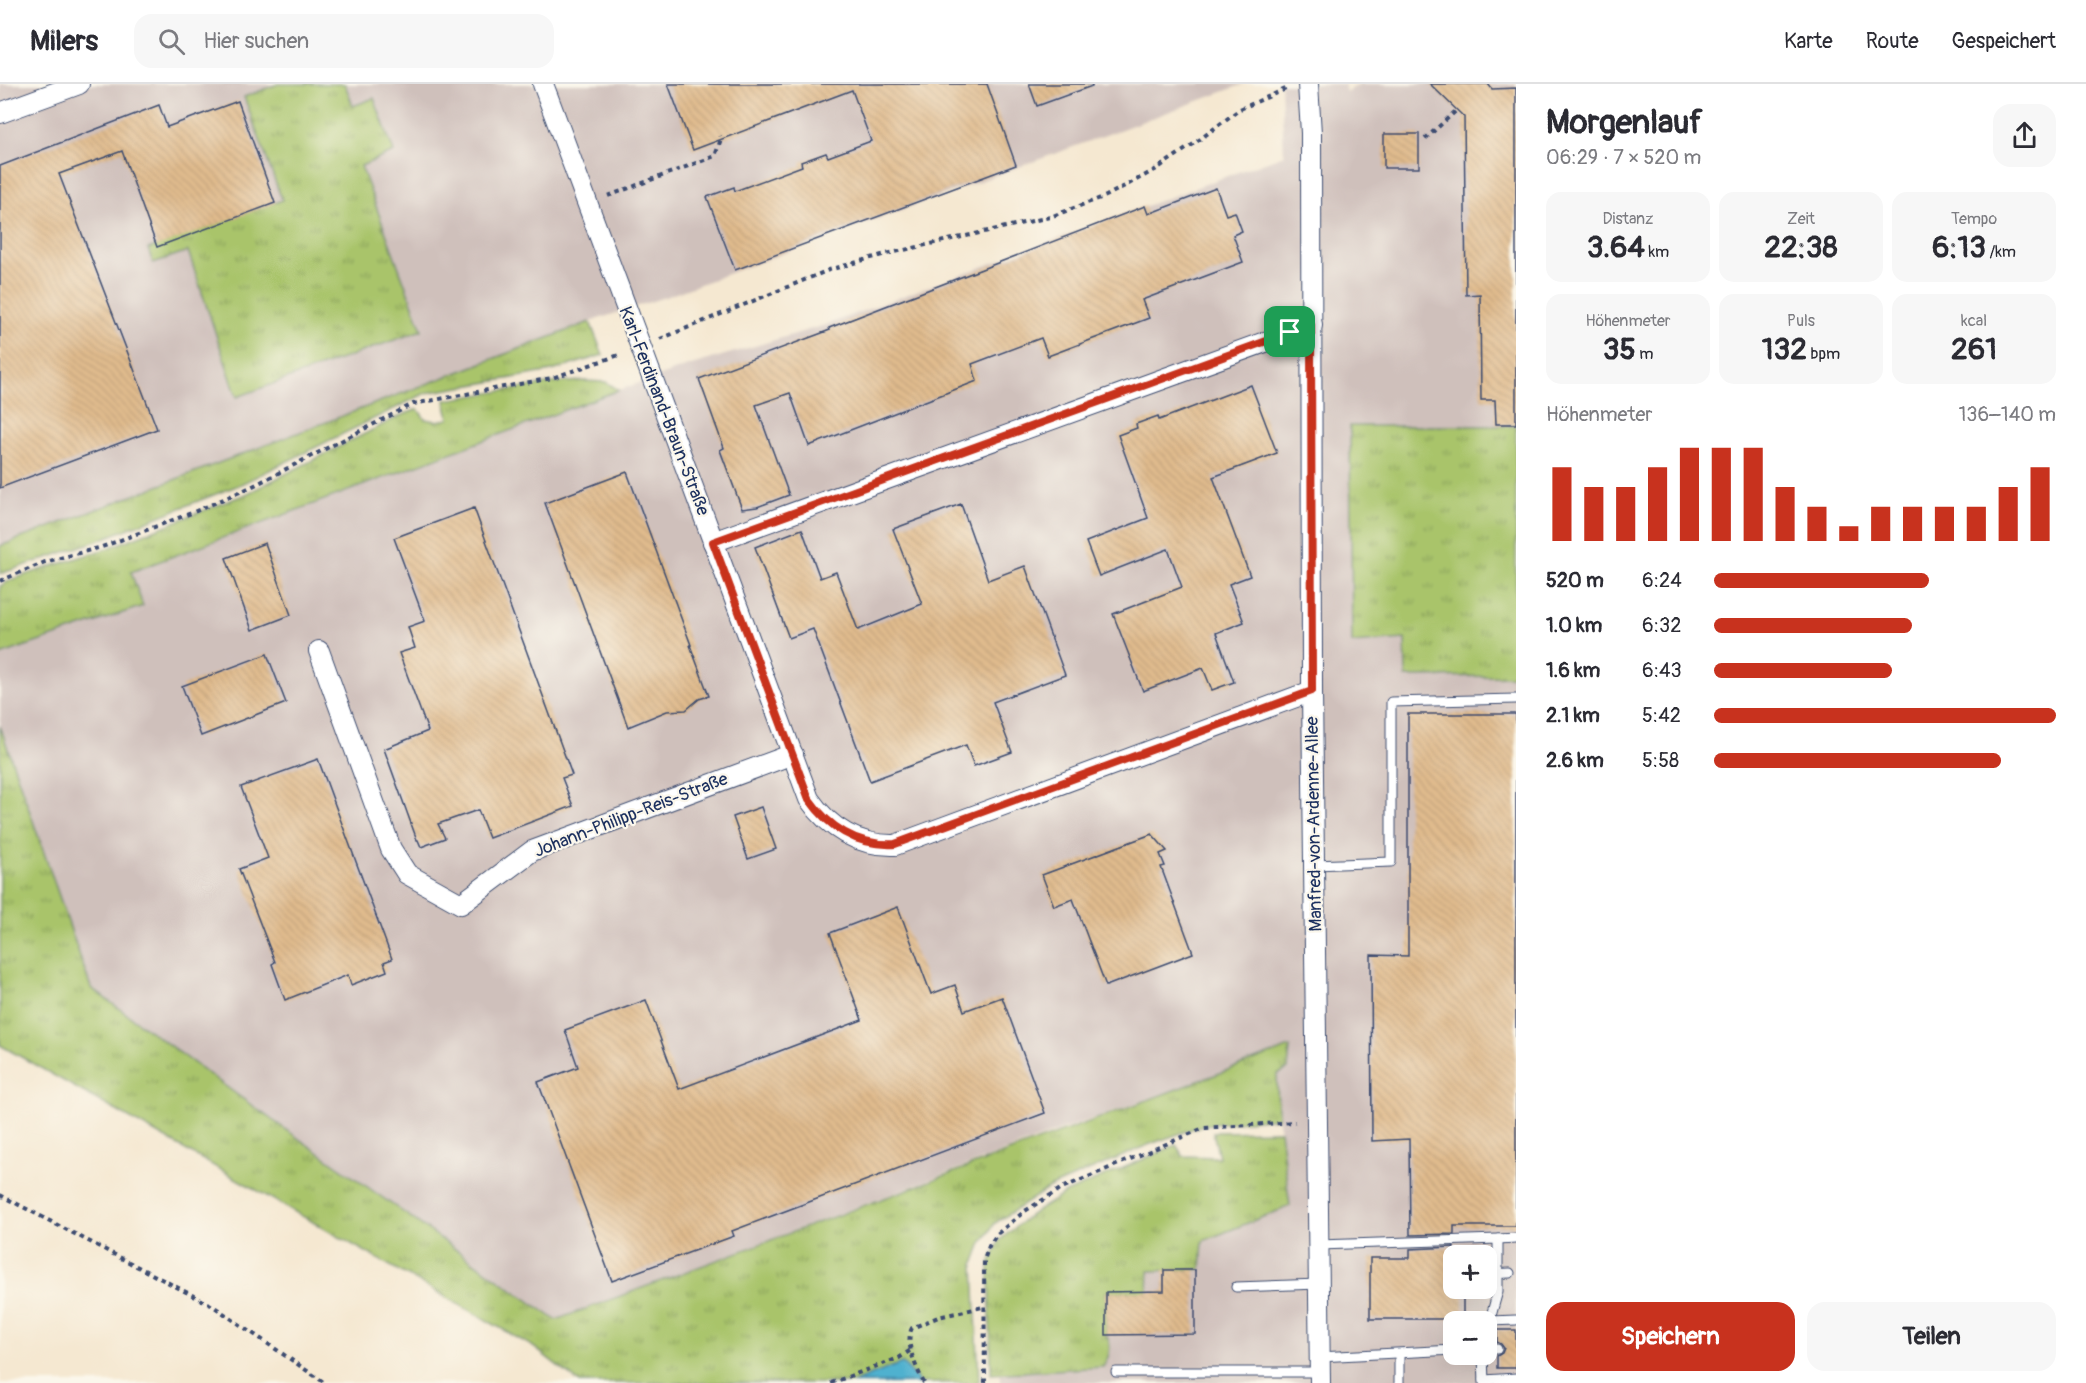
<!DOCTYPE html>
<html lang="de">
<head>
<meta charset="utf-8">
<style>
	:root { --surface:#fff; --page:#f7f7f7; --text:#2b2b33; --muted:#7c7c81; --line:#e1e1e2; --accent:#c8321e }
	body { margin:0; font-family:Pangolin,sans-serif; background:var(--page); color:var(--text); height:100vh; display:flex; flex-direction:column; font-size:22px; white-space:nowrap }
	* { box-sizing:border-box; margin:0 }
	p { font-size:20px; color:var(--muted) }
	.icon { flex:none; width:33px; height:33px; fill:none; stroke:currentColor; stroke-width:2; stroke-linecap:round; stroke-linejoin:round }
	.map { position:relative; flex:1; overflow:hidden }
	.sheet { display:flex; flex-direction:column; background:var(--surface); width:570px }
	.sheet>* { flex:none }
	.controls { position:absolute; left:1443px; top:1161px; display:grid; gap:12px }
	.controls a { display:grid; place-items:center; width:54px; height:54px; border-radius:12px; background:var(--surface); box-shadow:0 6px 24px #0002; font-size:30px }
	.pin { position:absolute; display:grid; place-items:center; width:51px; height:51px; color:#fff; margin:-26px; border-radius:12px; box-shadow:0 3px 9px #0006 }
	.round { display:grid; place-items:center; flex:none; width:63px; height:63px; border-radius:18px; background:var(--page) }
	.headline { display:flex; align-items:center; justify-content:space-between; height:102px; padding:0 30px }
	h1 { font-size:33px; font-weight:700; line-height:45px }
	.metrics { display:grid; grid-template-columns:repeat(3,1fr); gap:9px; height:102px; padding:6px 30px }
	.metrics div { display:grid; align-content:center; border-radius:15px; background:var(--page); text-align:center }
	.metrics b { font-size:30px; font-weight:700 }
	.metrics small { font-size:16px; font-weight:400 }
	.metrics p { font-size:16px }
	.chart { height:168px; padding:12px 30px }
	.chart p { display:flex; justify-content:space-between }
	.chart svg { width:100%; height:108px; margin-top:6px; stroke:var(--accent); stroke-width:6 }
	.button { display:flex; gap:12px; margin-top:auto; padding:12px 30px }
	.button a { flex:1; height:69px; border-radius:18px; background:var(--accent); color:#fff; font-size:24px; font-weight:700; line-height:69px; text-align:center }
	.button a+a { background:var(--page); color:var(--text) }
	ul { padding:0 30px; list-style:none; font-size:20px }
	li { display:grid; grid-template-columns:96px 72px 1fr; align-items:center; height:45px }
	li i { height:15px; border-radius:8px; background:var(--accent) }
	header { display:flex; align-items:center; gap:36px; box-sizing:border-box; height:84px; padding:0 30px; background:var(--surface); border-bottom:2px solid var(--line) }
	header strong { font-size:28px }
	nav { display:flex; gap:33px; margin-inline-start:auto; font-size:21px }
	.search { width:420px; height:54px; background:var(--page); display:flex; align-items:center; gap:15px; box-sizing:border-box; padding:0 21px; border-radius:18px; color:var(--muted); font-size:22px }
	main { display:flex; flex:1; min-height:0 }
	.map>svg:first-child { display:block }
	.industrial { fill:#cfc0bb; fill-rule:evenodd }
	.grass { fill:url(#grass-tufts); stroke:#627a64; stroke-width:1.5 }
	.water { fill:#50b1cf; stroke:#367096; stroke-width:1.5 }
	.building { fill:url(#building-back-hatch) }
	.lines { fill:none; stroke-linecap:round; stroke-linejoin:round }
	.lane-casing { stroke:#3c4b6f; stroke-width:11 }
	.street-casing { stroke:#3c4b6f; stroke-width:22 }
	.path { stroke:#3c4b6f; stroke-width:4; stroke-dasharray:4.5 4.5; stroke-linecap:butt }
	.lane { stroke:#fff; stroke-width:9 }
	.street { stroke:#fff; stroke-width:20 }
	.route-casing { stroke:#fff; stroke-width:12 }
	.route { stroke:#c8321e; stroke-width:8 }
	.labels { text-anchor:middle; dominant-baseline:central; stroke-width:4.5; stroke-linejoin:round; paint-order:stroke }
	.street-label { font-size:18px; fill:#1b2f5e; stroke:#fbf7ec }
</style>
</head>
<body>
<header>
<strong>Milers</strong>
<div class="search"><svg class="icon" aria-label="search" viewBox="0 0 24 24"><circle cx="10" cy="10" r="6"/><path d="M15 15l6 6"/></svg>Hier suchen</div>
<nav><a>Karte</a><a>Route</a><a>Gespeichert</a></nav>
</header>
<main>
<div class="map">
<svg width="1516" height="1299" viewBox="0 0 1516 1299">
	<defs>
		<pattern id="grass-tufts" width="24" height="20" patternUnits="userSpaceOnUse" patternTransform="scale(1.5)"><rect width="24" height="20" fill="#a9c46b"/><path d="M3 7l-1-3M5 7V3M7 7l1-3M15 17l-1-3M17 17v-4M19 17l1-3" fill="none" stroke="#89a05b"/></pattern>
		<pattern id="building-back-hatch" width="6" height="6" patternUnits="userSpaceOnUse" patternTransform="scale(1.5)"><rect width="6" height="6" fill="#e0bb8d"/><path d="M-1 5l2 2M0 0l6 6M5-1l2 2" fill="none" stroke="#c0a17c"/></pattern>
	</defs>
	<rect width="100%" height="100%" fill="#fbf7ec"/>
	<filter id="ink" filterUnits="userSpaceOnUse"><feTurbulence type="fractalNoise" baseFrequency=".0167" numOctaves="2"/><feDisplacementMap in="SourceGraphic" scale="12" xChannelSelector="R" yChannelSelector="G"/><feConvolveMatrix kernelMatrix="1 2 1 2 8 2 1 2 1" color-interpolation-filters="sRGB"/></filter>
	<filter id="wash" filterUnits="userSpaceOnUse"><feTurbulence type="fractalNoise" baseFrequency=".008" numOctaves="4" result="noise"/><feDisplacementMap in="SourceGraphic" scale="24" xChannelSelector="R" yChannelSelector="G"/><feGaussianBlur stdDeviation="1.35" result="paint"/><feColorMatrix in="noise" values="0 0 0 0 0 0 0 0 0 0 0 0 0 0 0 0 0 1.4 0 .05"/><feComposite in="paint" operator="in"/></filter>
	<g filter="url(#wash)">
		<rect width="100%" height="100%" fill="#f5e8d1"/>
		<!-- industrial -->
		<g class="industrial">
			<polygon points="0,0 1244,0 665,213 595,236 0,463"/>
			<path d="M1281,0H1344L1346,8L1360,0H1516V342H1350L1405,555L1406,593L1516,592V1299H1000V1289L1103,1283L1109,1255L1106,1251V1208L1202,1157L1289,1122L1278,1034L1277,991L1288,985L1289,964L1069,1043L556,1236L254,1023L91,904L0,642V571L137,524L131,489L619,306L688,282L825,241L1284,71ZM1454,1172H1486V1204H1454ZM1454,1238H1486V1270H1454Z"/>
		</g>
		<!-- grass -->
		<g class="grass">
			<polygon points="278,0 345,0 353,22 374,14 394,68 361,82 422,246 237,313 188,167 153,179 148,165 282,116 244,13"/>
			<polygon points="590,238 603,271 552,287 426,309 239,401 99,456 0,490 0,462"/>
			<polygon points="582,297 606,298 619,306 131,488 143,522 0,571 0,502 13,495 108,464 246,410 400,332 418,325 425,335 436,337 449,335 445,316 553,299"/>
			<polygon points="1350,342 1516,342 1516,592 1406,593 1405,555 1352,559"/>
			<polygon points="0,642 91,904 254,1023 556,1236 1290,963 1288,985 1277,991 1278,1034 1203,1041 1148,1061 1049,1104 995,1139 982,1159 974,1180 979,1299 580,1299 532,1262 0,961"/>
			<path d="M1280,1047L1290,1122L1203,1157L1201,1185L1149,1187L1148,1208H1106V1251C1113,1261 1109,1274 1103,1283L991,1290L989,1182L1000,1156L1030,1131L1066,1109L1176,1061L1183,1072L1219,1073L1213,1048Z"/>
		</g>
		<!-- water -->
		<polygon class="water" points="902,1279 917,1295 918,1299 852,1299"/>
		<g id="blocks">
			<!-- building -->
			<g class="building">
				<polygon points="668,0 987,0 1016,81 735,186 707,113 734,103 735,107 802,82 801,78 826,69 828,73 871,57 852,6 693,66"/>
				<polygon points="1029,0 1092,0 1092,2 1037,22"/>
				<polygon points="1430,0 1488,0 1492,5 1516,4 1516,340 1496,340 1495,316 1481,316 1480,210 1466,211 1464,33"/>
				<polygon points="238,17 275,119 157,163 122,67 59,90 157,345 0,404 0,82 159,21 167,43"/>
				<rect x="1384" y="50" width="35" height="34"/>
				<polygon points="1216,104 1226,131 1235,128 1242,147 1233,151 1243,178 1142,216 1149,234 1048,272 1041,254 972,280 977,297 809,362 790,309 756,321 789,411 757,423 742,425 720,366 724,364 699,295 830,246 829,244 1145,122 1148,130"/>
				<polygon points="1251,301 1277,369 1213,393 1250,492 1229,500 1244,538 1216,549 1234,598 1212,606 1203,584 1143,607 1113,530 1182,503 1168,465 1099,492 1086,458 1148,434 1118,351 1137,344 1136,340 1158,332 1159,336"/>
				<polygon points="627,388 691,561 690,561 709,612 699,615 686,626 667,627 628,643 545,419"/>
				<polygon points="961,420 988,496 1025,482 1065,591 993,618 1012,668 974,682 966,661 870,697 813,545 789,554 755,463 802,445 820,494 836,488 858,546 922,520 893,445"/>
				<polygon points="474,424 572,691 562,694 573,722 489,754 478,726 438,740 445,754 421,763 418,756 417,756 384,665 428,647 399,569 415,564 408,543 425,537 394,454"/>
				<polygon points="265,459 291,531 252,546 226,474"/>
				<polygon points="267,570 286,619 201,652 182,602"/>
				<polygon points="1408,630 1516,630 1516,1142 1454,1142 1454,1150 1410,1151 1409,1055 1372,1057 1371,871 1408,872"/>
				<polygon points="318,675 392,875 384,878 387,887 351,901 348,891 285,916 272,880 275,878 239,785 268,774 241,703"/>
				<polygon points="761,723 776,765 748,775 733,733"/>
				<polygon points="1152,750 1167,767 1160,770 1165,782 1161,783 1193,869 1106,902 1073,815 1054,822 1042,791"/>
				<polygon points="898,823 931,910 955,901 964,927 1002,913 1045,1029 732,1147 734,1152 612,1197 538,998 578,983 565,946 646,916 679,1005 862,936 830,849"/>
				<polygon points="1454,1163 1454,1204 1463,1204 1463,1235 1370,1235 1370,1174 1410,1174 1410,1165"/>
				<polygon points="1164,1186 1195,1186 1195,1250 1106,1251 1106,1208 1164,1207"/>
				<polygon points="1497,1246 1516,1246 1516,1284 1497,1284 1497,1272 1502,1269 1504,1264 1501,1260 1497,1258"/>
			</g>
		</g>
	</g>
	<g filter="url(#ink)">
		<use href="#blocks" fill-opacity="0" stroke="#3c4b6f" stroke-width="1.5"/>
		<g class="lines">
			<!-- lane casing -->
			<g class="lane-casing">
				<g id="lane">
					<polyline points="1315,781 1391,778 1391,618 1516,615"/>
					<polyline points="1498,1155 1516,1154"/>
					<polyline points="1319,1161 1498,1155 1498,1207 1486,1250"/>
					<polyline points="1486,1190 1510,1189"/>
					<polyline points="1236,1203 1319,1200"/>
					<polyline points="1490,1237 1516,1236"/>
					<polyline points="1486,1265 1497,1265"/>
					<polyline points="1399,1270 1399,1299"/>
					<polyline points="1483,1270 1484,1299"/>
					<polyline points="1319,1273 1454,1266"/>
					<polyline points="1116,1288 1320,1288"/>
					<polyline points="1484,1296 1516,1294"/>
				</g>
			</g>
			<!-- street casing -->
			<g class="street-casing">
				<g id="street">
					<path d="M543,0L809,715C830,745 858,762 895,761L1312,607"/>
					<polyline points="1308,0 1311,49 1312,607 1320,1299"/>
					<polyline points="0,29 79,0"/>
					<polyline points="713,458 1312,241"/>
					<polyline points="319,567 391,765 407,790 461,820 532,767 793,670"/>
				</g>
			</g>
			<!-- path -->
			<g class="path">
				<polyline points="1425,55 1457,26"/>
				<polyline points="608,112 715,72 721,55 720,52"/>
				<polyline points="660,255 829,186 882,171 1050,133 1106,112 1155,86 1195,59 1240,25 1288,4"/>
				<polyline points="0,497 45,478 102,463 194,428 251,403 413,320 552,294 622,270"/>
				<polyline points="0,1111 213,1222 325,1299"/>
				<polyline points="831,1299 899,1274 911,1266"/>
				<path d="M924,1299C917,1285 904,1259 912,1244L938,1233L983,1223"/>
				<polyline points="985,1299 984,1176 989,1162 997,1150 1025,1127 1062,1104 1204,1044 1295,1038"/>
			</g>
			<!-- lane -->
			<use href="#lane" class="lane"/>
			<!-- street -->
			<use href="#street" class="street"/>
		</g>
	</g>
	<g class="lines" filter="url(#ink)">
		<!-- route casing -->
		<g class="route-casing">
			<path id="route" d="M1311,241L1312,607L895,760C858,762 830,745 809,715L713,458Z"/>
		</g>
		<!-- route -->
		<use href="#route" class="route"/>
	</g>
	<g class="labels">
		<!-- street labels -->
		<g class="street-label">
			<text transform="translate(664 327) rotate(69)">Karl-Ferdinand-Braun-Straße</text>
			<text transform="translate(631 731) rotate(-21)">Johann-Philipp-Reis-Straße</text>
			<text transform="translate(1314 740) rotate(-91)">Manfred-von-Ardenne-Allee</text>
		</g>
	</g>
</svg>
<div class="controls">
<a>+</a>
<a>−</a>
</div>
<div class="pin" style="left:1290px;top:248px;background:#1e9e55"><svg class="icon" aria-label="arrive" viewBox="0 0 24 24"><path d="M6 21V4h12l-3 4 3 4H6"/></svg></div>
</div>
<section class="sheet">
<div class="headline"><div><h1>Morgenlauf</h1><p>06:29 · 7 × 520 m</p></div><a class="round"><svg class="icon" aria-label="share" viewBox="0 0 24 24"><path d="M12 15V3M7 8l5-5 5 5M5 13v7h14v-7"/></svg></a></div>
<div class="metrics">
<div><p>Distanz</p><b>3.64<small> km</small></b></div>
<div><p>Zeit</p><b>22:38</b></div>
<div><p>Tempo</p><b>6:13<small> /km</small></b></div>
</div>
<div class="metrics">
<div><p>Höhenmeter</p><b>35<small> m</small></b></div>
<div><p>Puls</p><b>132<small> bpm</small></b></div>
<div><p>kcal</p><b>261</b></div>
</div>
<div class="chart"><p><span>Höhenmeter</span>136–140 m</p>
<svg viewBox="0 0 160 44" preserveAspectRatio="none"><path d="M5 44V14M15 44V22M25 44V22M35 44V14M45 44V6M55 44V6M65 44V6M75 44V22M85 44V30M95 44V38M105 44V30M115 44V30M125 44V30M135 44V30M145 44V22M155 44V14"/></svg>
</div>
<ul>
<li><b>520 m</b>6:24<i style="width:63%"></i></li>
<li><b>1.0 km</b>6:32<i style="width:58%"></i></li>
<li><b>1.6 km</b>6:43<i style="width:52%"></i></li>
<li><b>2.1 km</b>5:42<i style="width:100%"></i></li>
<li><b>2.6 km</b>5:58<i style="width:84%"></i></li>
</ul>
<div class="button"><a>Speichern</a><a>Teilen</a></div>
</section>
</main>
</body>
</html>
